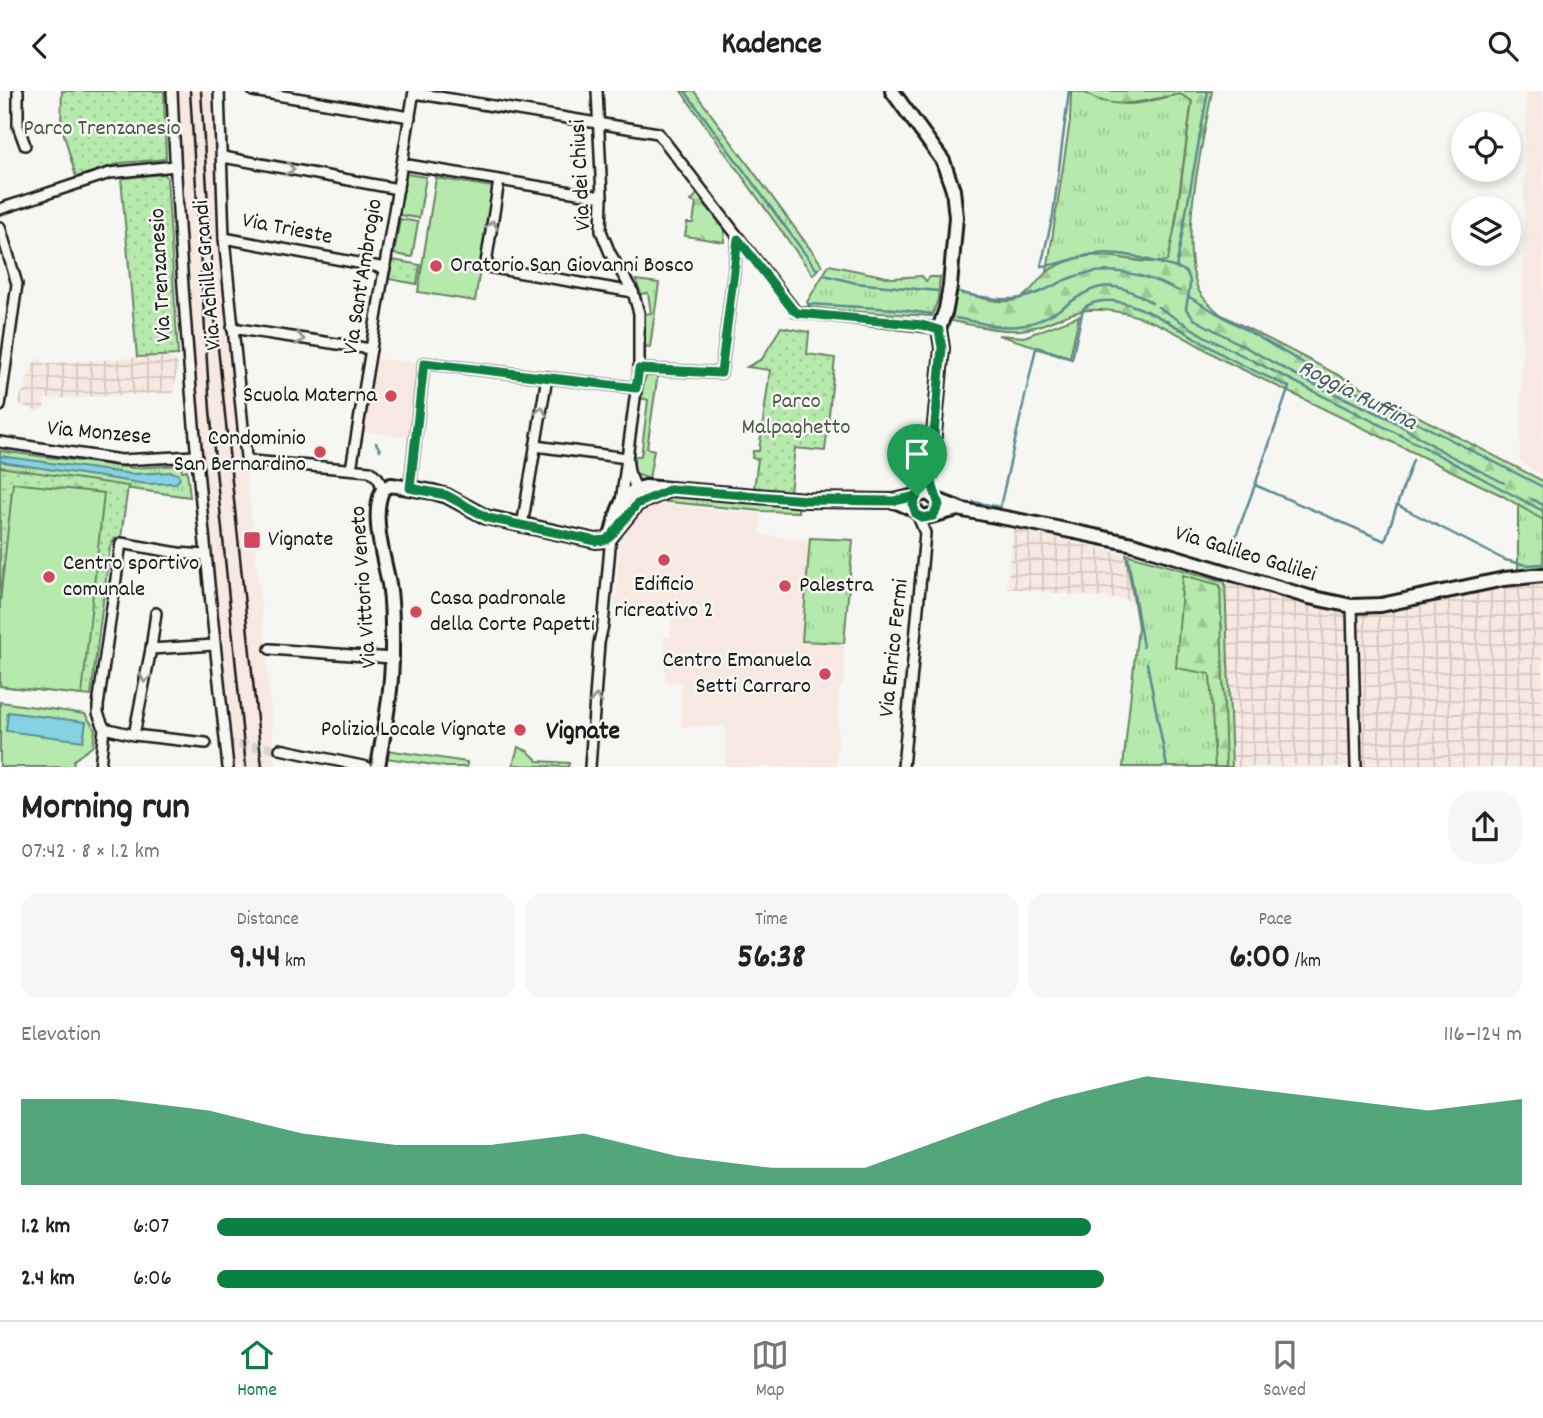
<!DOCTYPE html>
<html lang="en">
<head>
<meta charset="utf-8">
<style>
	:root { --surface:#fff; --page:#f6f6f6; --text:#222; --muted:#767676; --line:#e0e0e0; --accent:#0b8043 }
	body { margin:0; font-family:Dekko,sans-serif; background:var(--page); color:var(--text); height:100vh; display:flex; flex-direction:column; font-size:26px; white-space:nowrap }
	* { box-sizing:border-box; margin:0 }
	p { font-size:23px; color:var(--muted) }
	.icon { flex:none; width:38px; height:38px; fill:none; stroke:currentColor; stroke-width:2; stroke-linecap:round; stroke-linejoin:round }
	.map { position:relative; height:676px; overflow:hidden }
	.sheet { display:flex; flex-direction:column; background:var(--surface); flex:1 }
	.sheet>* { flex:none }
	.fabs { position:absolute; left:1451px; top:21px; display:grid; gap:14px }
	.fabs a { display:grid; place-items:center; width:70px; height:70px; border-radius:50%; background:var(--surface); box-shadow:0 4px 10px #0003; font-size:35px }
	.pin { position:absolute; display:grid; place-items:center; width:60px; height:60px; color:#fff; margin:-72px -30px; border-radius:50% 50% 50% 0; rotate:-45deg; box-shadow:0 0 7px #0007 }
	.pin .icon { rotate:45deg }
	.round { display:grid; place-items:center; flex:none; width:74px; height:74px; border-radius:28px; background:var(--page) }
	.summary { display:flex; align-items:center; justify-content:space-between; height:119px; padding:0 21px }
	h1 { font-size:38px; font-weight:700; line-height:52px }
	.metrics { display:grid; grid-template-columns:repeat(3,1fr); gap:10px; height:119px; padding:7px 21px }
	.metrics div { display:grid; align-content:center; border-radius:18px; background:var(--page); text-align:center }
	.metrics b { font-size:35px; font-weight:700 }
	.metrics small { font-size:19px; font-weight:400 }
	.metrics p { font-size:19px }
	.chart { height:196px; padding:14px 21px }
	.chart p { display:flex; justify-content:space-between }
	.chart svg { width:100%; height:126px; margin-top:7px; fill:var(--accent); opacity:.7 }
	ul { padding:0 21px; list-style:none; font-size:23px }
	li { display:grid; grid-template-columns:112px 84px 1fr; align-items:center; height:52px }
	li i { height:18px; border-radius:9px; background:var(--accent) }
	header { display:flex; justify-content:space-between; align-items:center; height:91px; padding:0 21px; background:var(--surface); font-size:32px; font-weight:700 }
	.dock { display:flex; justify-content:space-around; align-items:center; height:98px; border-top:2px solid var(--line); background:var(--surface); font-size:19px; color:var(--muted) }
	.dock a { display:grid; justify-items:center; gap:4px }
	.dock .selected { color:var(--accent) }
	.map>svg:first-child { display:block }
	.built { fill:#f7e9e1 }
	.industrial { fill:url(#industrial-grid) }
	.grass { fill:url(#grass-tufts); stroke:#688364; stroke-width:2 }
	.forest { fill:url(#forest-firs); stroke:#688364; stroke-width:2 }
	.park { fill:url(#park-dots); stroke:#688364; stroke-width:2 }
	.garden { fill:#b5eaac; stroke:#688364; stroke-width:2 }
	.water { fill:#85d3e2; stroke:#5b8a93; stroke-width:2 }
	.lines { fill:none; stroke-linecap:round; stroke-linejoin:round }
	.stream { stroke:#5b8a93; stroke-width:2.5 }
	.street-tunnel { stroke:#d5d5d2; stroke-width:9; stroke-dasharray:9 4.5; stroke-linecap:butt }
	.street-casing { stroke:#1c1c1c; stroke-width:14 }
	.secondary-casing { stroke:#1c1c1c; stroke-width:18 }
	.street { stroke:#f6f6f2; stroke-width:9 }
	.secondary { stroke:#f6f6f2; stroke-width:12 }
	.rail { stroke:#1c1c1c; stroke-width:2.5 }
	.oneway { stroke:#949492 }
	.route-casing { stroke:#fff; stroke-width:14 }
	.route { stroke:#0b8043; stroke-width:9 }
	.poi-dot { fill:#d1495b; stroke:#f6f6f2; stroke-width:2.5 }
	.labels { text-anchor:middle; dominant-baseline:central; stroke-width:5; stroke-linejoin:round; paint-order:stroke }
	.park-label { font-size:23px; fill:#4a5a47; stroke:#f6f6f2 }
	.street-label { font-size:23px; fill:#1c1c1c; stroke:#f6f6f2 }
	.poi-label { font-size:23px; fill:#1c1c1c; stroke:#f6f6f2; text-anchor:start }
	.water-label { font-size:24px; font-style:italic; fill:#415c61; stroke:#f6f6f2 }
	.quarter-label { font-size:26px; font-weight:bold; fill:#1c1c1c; stroke:#f6f6f2 }
</style>
</head>
<body>
<header><svg class="icon" aria-label="back" viewBox="0 0 24 24"><path d="M15 5l-7 7 7 7"/></svg>Kadence<svg class="icon" aria-label="search" viewBox="0 0 24 24"><circle cx="10" cy="10" r="6"/><path d="M15 15l6 6"/></svg></header>
<div class="map">
<svg width="1543" height="676" viewBox="0 0 1543 676">
	<defs>
		<pattern id="industrial-grid" width="8" height="8" patternUnits="userSpaceOnUse" patternTransform="scale(1.75)"><rect width="8" height="8" fill="#f7e9e1"/><path d="M0 4h8M4 0v8" fill="none" stroke="#d3c7c0"/></pattern>
		<pattern id="grass-tufts" width="24" height="20" patternUnits="userSpaceOnUse" patternTransform="scale(1.75)"><rect width="24" height="20" fill="#b5eaac"/><path d="M3 7l-1-3M5 7V3M7 7l1-3M15 17l-1-3M17 17v-4M19 17l1-3" fill="none" stroke="#9bc893"/></pattern>
		<pattern id="forest-firs" width="22" height="20" patternUnits="userSpaceOnUse" patternTransform="scale(1.75)"><rect width="22" height="20" fill="#b5eaac"/><path d="M5 1l3.5 6h-7zM16 11l3.5 6h-7z" fill="#9bc893"/></pattern>
		<pattern id="park-dots" width="8" height="8" patternUnits="userSpaceOnUse" patternTransform="scale(1.75)"><rect width="8" height="8" fill="#b5eaac"/><path d="M2 2h.1M6 6h.1" fill="none" stroke="#9bc893" stroke-width="1.8" stroke-linecap="round"/></pattern>
	</defs>
	<rect width="100%" height="100%" fill="#f6f6f2"/>
	<filter id="ink" filterUnits="userSpaceOnUse"><feTurbulence type="fractalNoise" baseFrequency=".0143" numOctaves="2"/><feDisplacementMap in="SourceGraphic" scale="14" xChannelSelector="R" yChannelSelector="G"/><feConvolveMatrix kernelMatrix="1 2 1 2 8 2 1 2 1" color-interpolation-filters="sRGB"/></filter>
	<g filter="url(#ink)">
		<!-- built -->
		<g class="built">
			<polygon points="179,0 211,0 220,161 237,324 240,324 266,557 275,676 235,676 204,389 189,204"/>
			<polygon points="1526,0 1543,0 1543,384 1520,371"/>
			<polygon points="373,268 420,271 412,347 360,340"/>
			<polygon points="658,413 761,423 760,444 809,449 853,449 844,552 845,588 839,598 837,676 726,676 725,635 681,636 681,592 665,590 664,546 670,546 672,525 614,520 620,452 639,423"/>
		</g>
		<!-- industrial -->
		<g class="industrial">
			<polygon points="168,265 178,272 173,302 45,308 44,319 36,320 18,312 33,273 39,267 46,272"/>
			<polygon points="1013,438 1126,463 1133,510 1007,497"/>
			<polygon points="1225,491 1355,523 1543,491 1543,676 1232,676"/>
		</g>
		<!-- grass -->
		<g class="grass">
			<polygon points="681,0 694,0 822,174 813,184"/>
			<path d="M1071,0C1088,0 1105,11 1125,13C1143,14 1162,6 1180,3L1192,9L1172,156L1168,169L1164,172L1088,164L1047,181L1070,30Z"/>
			<polygon points="829,174 892,187 922,185 926,190 930,186 940,186 938,208 932,225 810,218 807,211"/>
			<polygon points="636,189 659,192 650,256 644,255 644,223 651,222 648,202 641,203"/>
			<path d="M652,281L658,282L647,357L654,359L649,388L636,383L633,377L635,365H641L648,309L641,307C642,297 642,287 652,281Z"/>
			<polygon points="0,360 134,377 181,374 182,380 187,379 190,406 0,380"/>
			<polygon points="675,405 746,411 799,412 798,421 762,420 659,410 659,408"/>
			<polygon points="1518,406 1543,417 1543,477 1518,481"/>
			<polygon points="810,447 853,449 844,552 802,550"/>
			<polygon points="1126,463 1225,491 1232,676 1123,676 1138,536"/>
			<polygon points="518,656 528,660 538,670 569,672 568,676 513,674"/>
		</g>
		<!-- forest -->
		<g class="forest">
			<path d="M1083,0H1212C1203,54 1178,147 1198,198C1202,208 1212,215 1220,223L1543,390V429L1501,404L1221,268C1180,243 1138,216 1088,219C1065,221 1044,237 1021,239C999,241 974,234 952,230L956,200C973,204 992,212 1010,210C1029,208 1034,192 1047,181C1057,173 1076,167 1088,165C1108,161 1156,177 1168,169L1176,130L1192,10L1180,3C1149,8 1111,23 1083,0Z"/>
			<polygon points="698,102 725,139 724,151 685,145 687,132 693,132 696,112 691,110"/>
			<polygon points="1183,484 1220,494 1226,676 1215,676 1210,583 1176,577"/>
		</g>
		<!-- park -->
		<g class="park">
			<polygon points="62,0 164,0 166,68 121,72 76,86 61,33"/>
			<polygon points="164,83 167,86 178,264 137,266 121,87"/>
			<polygon points="393,169 420,174 417,193 389,188"/>
			<polygon points="781,236 809,241 807,263 835,267 825,360 795,357 790,401 754,398 758,368 752,367 753,360 759,360 770,279 747,276 762,268"/>
			<polygon points="0,376 128,395 121,447 115,447 110,456 91,605 0,595"/>
		</g>
		<!-- garden -->
		<g class="garden">
			<polygon points="406,83 426,86 419,127 399,124"/>
			<polygon points="436,87 493,96 475,210 418,201"/>
			<polygon points="400,128 418,131 412,166 394,163"/>
			<polygon points="1079,225 1070,266 998,244 1024,246"/>
			<polygon points="13,392 104,402 82,604 0,595 0,511"/>
			<polygon points="0,611 85,623 95,638 93,655 74,669 73,676 0,676"/>
			<polygon points="387,659 467,671 467,676 447,676 386,667"/>
		</g>
		<!-- water -->
		<g class="water">
			<polygon points="0,365 132,383 171,381 178,383 180,388 176,392 147,393 8,372 0,370"/>
			<polygon points="8,621 86,631 83,650 6,640"/>
		</g>
		<g class="lines">
			<!-- stream -->
			<g class="stream">
				<polyline points="685,0 817,179"/>
				<path d="M1069,0L1053,124L1041,175C1060,175 1076,165 1095,163C1124,159 1153,171 1181,178"/>
				<polyline points="1176,177 1208,0"/>
				<path d="M1183,179C1196,188 1187,204 1186,218L1194,228L1307,290L1388,327L1447,363L1504,392"/>
				<polyline points="824,184 856,192 938,200"/>
				<path d="M962,203C981,205 1001,211 1021,207C1037,204 1051,196 1065,189C1104,172 1143,182 1179,200"/>
				<polyline points="1189,206 1317,280 1543,396"/>
				<polyline points="809,213 895,218 932,223"/>
				<polyline points="1158,216 1204,245 1420,354 1543,420"/>
				<path d="M956,227C978,231 1002,239 1025,234C1080,220 1088,170 1152,212"/>
				<polyline points="376,352 380,359"/>
				<polyline points="1532,408 1543,414"/>
				<path d="M973,411L1000,416L1036,257L1072,268L1083,218C1116,189 1190,245 1220,262C1242,275 1266,285 1289,296L1255,394L1385,450L1397,414L1505,469L1526,474L1543,473"/>
				<polyline points="1397,414 1413,369"/>
				<polyline points="1230,461 1255,394"/>
				<polyline points="1128,467 1143,556"/>
				<polyline points="1147,572 1167,676"/>
			</g>
			<!-- street-tunnel -->
			<polyline class="street-tunnel" points="225,652 280,658"/>
			<!-- street casing -->
			<g class="street-casing">
				<g id="street">
					<polyline points="18,0 18,35 25,54"/>
					<path d="M172,0C181,226 204,451 228,676"/>
					<polyline points="219,0 224,147 246,366 251,370 370,380 378,387 383,398"/>
					<polyline points="253,0 410,26"/>
					<polyline points="597,0 602,106 601,140 610,162 633,201 639,222 639,278 621,411"/>
					<polyline points="414,2 658,42 796,221 922,235 939,238"/>
					<polyline points="223,66 398,98"/>
					<polyline points="402,73 602,106"/>
					<polyline points="499,90 486,172 488,176 633,201"/>
					<polyline points="0,118 110,82 175,75"/>
					<polyline points="0,136 17,193 0,315"/>
					<polyline points="224,147 385,177"/>
					<polyline points="232,237 371,258"/>
					<polyline points="639,278 721,282 738,148"/>
					<polyline points="0,351 121,369 195,365"/>
					<polyline points="535,355 627,367"/>
					<polyline points="627,367 629,381 638,402"/>
					<polyline points="351,378 414,0"/>
					<polyline points="410,396 424,272 636,297"/>
					<polyline points="522,435 547,286"/>
					<polyline points="1352,515 1356,676"/>
					<polyline points="151,558 156,522"/>
					<polyline points="270,558 392,567"/>
					<polyline points="104,637 134,644 206,652"/>
					<polyline points="134,644 151,558 214,554"/>
					<polyline points="280,658 367,676"/>
					<polyline points="100,676 104,637 98,622 98,615 121,452 178,462 205,464"/>
					<polyline points="590,676 599,552 603,534 611,445"/>
					<polyline points="903,676 925,442 918,425"/>
				</g>
			</g>
			<!-- secondary casing -->
			<g class="secondary-casing">
				<g id="secondary">
					<polyline points="892,0 943,70 953,99 956,126 950,195 946,218 939,238 942,257 930,386 922,402"/>
					<polyline points="894,410 913,418 923,427 958,418 1037,433 1133,453 1309,506 1352,515 1381,514 1504,488 1543,484"/>
					<path d="M612,442C617,421 621,400 646,396L806,409L894,410L928,402L937,409L958,417"/>
					<path d="M378,676C384,638 392,602 392,564C392,540 393,516 389,493C384,466 370,424 383,398L391,394L433,401L447,405L486,426L596,450L606,449L611,445L637,413L671,398"/>
				</g>
			</g>
			<!-- street -->
			<use href="#street" class="street"/>
			<!-- secondary -->
			<use href="#secondary" class="secondary"/>
			<!-- rail -->
			<g class="rail">
				<polyline points="190,0 210,319 246,676"/>
				<polyline points="201,0 215,228 262,676"/>
			</g>
		</g>
		<!-- one-way arrows -->
		<defs><path id="oneway-chevron" d="M-2-3.5L2.5 0L-2 3.5" fill="none" stroke-width="1.6" stroke-linecap="round" stroke-linejoin="round" transform="scale(1.75)"/></defs>
		<g class="oneway">
			<use href="#oneway-chevron" transform="translate(290 78) rotate(10)"/>
			<use href="#oneway-chevron" transform="translate(492 134) rotate(-81)"/>
			<use href="#oneway-chevron" transform="translate(300 248) rotate(9)"/>
			<use href="#oneway-chevron" transform="translate(541 320) rotate(-80)"/>
			<use href="#oneway-chevron" transform="translate(145 587) rotate(101)"/>
			<use href="#oneway-chevron" transform="translate(596 608) rotate(-87)"/>
		</g>
	</g>
	<g class="lines" filter="url(#ink)">
		<!-- route casing -->
		<g class="route-casing">
			<polygon id="route" points="738,148 793,219 798,222 922,234 939,239 942,257 930,386 939,414 933,425 923,427 916,423 913,414 917,405 894,410 806,409 671,398 637,413 611,445 606,449 596,450 488,427 446,404 410,397 424,272 636,297 639,278 721,282"/>
		</g>
		<!-- route -->
		<use href="#route" class="route"/>
	</g>
	<!-- markers -->
	<g class="poi-dot">
		<circle cx="436" cy="175" r="7"/>
		<circle cx="391" cy="305" r="7"/>
		<circle cx="320" cy="361" r="7"/>
		<rect x="243" y="440" width="18" height="18" rx="3.5"/>
		<circle cx="664" cy="469" r="7"/>
		<circle cx="49" cy="486" r="7"/>
		<circle cx="785" cy="495" r="7"/>
		<circle cx="416" cy="521" r="7"/>
		<circle cx="825" cy="583" r="7"/>
		<circle cx="520" cy="639" r="7"/>
	</g>
	<g class="labels">
		<!-- park labels -->
		<g class="park-label">
			<text x="102" y="38">Parco Trenzanesio</text>
			<text x="796" y="311">Parco<tspan x="796" dy="26">Malpaghetto</tspan></text>
		</g>
		<!-- street labels -->
		<g class="street-label">
			<text transform="translate(582 84) rotate(-93)">Via dei Chiusi</text>
			<text transform="translate(287 139) rotate(11)">Via Trieste</text>
			<text transform="translate(162 184) rotate(-93)">Via Trenzanesio</text>
			<text transform="translate(209 184) rotate(-95)">Via Achille Grandi</text>
			<text transform="translate(364 186) rotate(-81)">Via Sant'Ambrogio</text>
			<text transform="translate(99 343) rotate(5)">Via Monzese</text>
			<text transform="translate(1245 464) rotate(17)">Via Galileo Galilei</text>
			<text transform="translate(365 496) rotate(-94)">Via Vittorio Veneto</text>
			<text transform="translate(895 557) rotate(-84)">Via Enrico Fermi</text>
		</g>
		<!-- poi labels -->
		<g class="poi-label">
			<text x="450" y="175">Oratorio San Giovanni Bosco</text>
			<text x="377" y="305" text-anchor="end">Scuola Materna</text>
			<text x="306" y="348" text-anchor="end">Condominio<tspan x="306" dy="26">San Bernardino</tspan></text>
			<text x="268" y="449">Vignate</text>
			<text x="63" y="473">Centro sportivo<tspan x="63" dy="26">comunale</tspan></text>
			<text x="664" y="494" text-anchor="middle">Edificio<tspan x="664" dy="26">ricreativo 2</tspan></text>
			<text x="799" y="495">Palestra</text>
			<text x="430" y="508">Casa padronale<tspan x="430" dy="26">della Corte Papetti</tspan></text>
			<text x="811" y="570" text-anchor="end">Centro Emanuela<tspan x="811" dy="26">Setti Carraro</tspan></text>
			<text x="506" y="639" text-anchor="end">Polizia Locale Vignate</text>
		</g>
		<!-- water labels -->
		<g class="water-label">
			<text transform="translate(1357 305) rotate(27)">Roggia Ruffina</text>
		</g>
		<!-- quarter labels -->
		<g class="quarter-label">
			<text x="583" y="641">Vignate</text>
		</g>
	</g>
</svg>
<div class="fabs">
<a><svg class="icon" aria-label="locate" viewBox="0 0 24 24"><circle cx="12" cy="12" r="6"/><path d="M12 2v4M12 18v4M2 12h4M18 12h4"/></svg></a>
<a><svg class="icon" aria-label="layers" viewBox="0 0 24 24"><path d="M12 4l9 5-9 5-9-5zM3 14l9 5 9-5"/></svg></a>
</div>
<div class="pin" style="left:917px;top:405px;background:#1e9e55"><svg class="icon" aria-label="arrive" viewBox="0 0 24 24"><path d="M6 21V4h12l-3 4 3 4H6"/></svg></div>
</div>
<section class="sheet">
<div class="summary"><div><h1>Morning run</h1><p>07:42 · 8 × 1.2 km</p></div><a class="round"><svg class="icon" aria-label="share" viewBox="0 0 24 24"><path d="M12 15V3M7 8l5-5 5 5M5 13v7h14v-7"/></svg></a></div>
<div class="metrics">
<div><p>Distance</p><b>9.44<small> km</small></b></div>
<div><p>Time</p><b>56:38</b></div>
<div><p>Pace</p><b>6:00<small> /km</small></b></div>
</div>
<div class="chart"><p><span>Elevation</span>116–124 m</p>
<svg viewBox="0 0 160 44" preserveAspectRatio="none"><path d="M0 44V14L10 14L20 18L30 26L40 30L50 30L60 26L70 34L80 38L90 38L100 26L110 14L120 6L130 10L140 14L150 18L160 14V44z"/></svg>
</div>
<ul>
<li><b>1.2 km</b>6:07<i style="width:67%"></i></li>
<li><b>2.4 km</b>6:06<i style="width:68%"></i></li>
</ul>
</section>
<nav class="dock">
<a class="selected"><svg class="icon" aria-label="home" viewBox="0 0 24 24"><path d="M3 11l9-7 9 7M6 9v11h12V9"/></svg>Home</a>
<a><svg class="icon" aria-label="map" viewBox="0 0 24 24"><path d="M3 6l6-2 6 2 6-2v14l-6 2-6-2-6 2zM9 4v14M15 6v14"/></svg>Map</a>
<a><svg class="icon" aria-label="saved" viewBox="0 0 24 24"><path d="M7 4h10v16l-5-4-5 4z"/></svg>Saved</a>
</nav>
</body>
</html>
